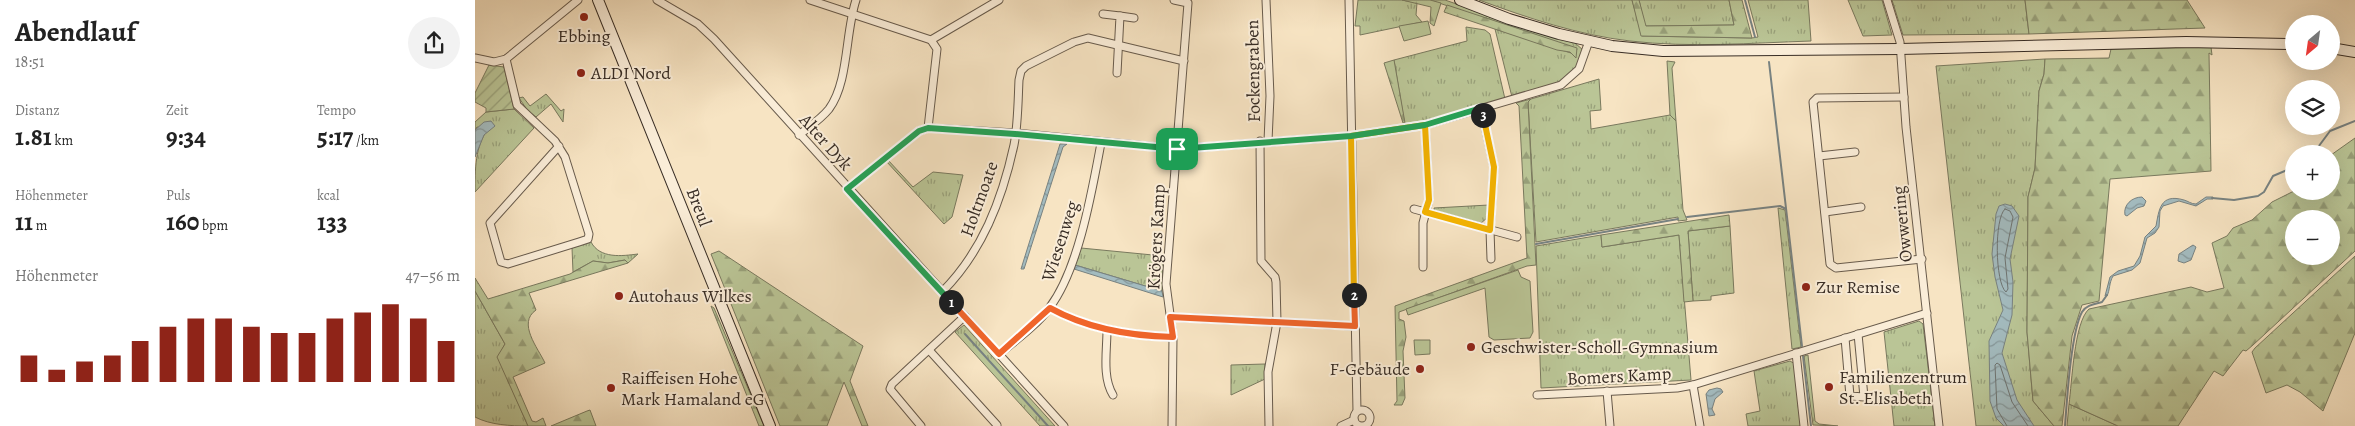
<!DOCTYPE html>
<html lang="de">
<head>
<meta charset="utf-8">
<style>
	:root { --surface:#fff; --page:#f2f2f2; --text:#222; --muted:#767676; --accent:#8f2418 }
	body { margin:0; font-family:Alegreya,serif; background:var(--page); color:var(--text); height:100vh; display:flex; flex-direction:column; font-size:19px; white-space:nowrap }
	* { box-sizing:border-box; margin:0 }
	p { font-size:16px; color:var(--muted) }
	.icon { flex:none; width:28px; height:28px; fill:none; stroke:currentColor; stroke-width:2; stroke-linecap:round; stroke-linejoin:round }
	.map { position:relative; flex:1; overflow:hidden }
	.details { display:flex; flex-direction:column; background:var(--surface); width:475px }
	.details>* { flex:none }
	.needle { width:32px; rotate:209deg }
	.buttons { position:absolute; left:1810px; top:15px; display:grid; gap:10px }
	.buttons a { display:grid; place-items:center; width:55px; height:55px; border-radius:50%; background:var(--surface); box-shadow:0 5px 20px #0002; font-size:25px }
	.pin { position:absolute; display:grid; place-items:center; width:42px; height:42px; color:#fff; margin:-21px; border-radius:10px; box-shadow:0 2px 8px #0006 }
	.km { position:absolute; width:25px; height:25px; margin:-12px; border-radius:50%; background:#222; color:#fff; font-size:14px; line-height:25px; text-align:center }
	.round { display:grid; place-items:center; flex:none; width:52px; height:52px; border-radius:26px; background:var(--page) }
	.head { display:flex; align-items:center; justify-content:space-between; height:85px; padding:0 15px }
	h1 { font-size:28px; font-weight:600; line-height:38px }
	.metrics { display:grid; grid-template-columns:repeat(3,1fr); gap:8px; height:85px; padding:5px 15px }
	.metrics div { display:grid; align-content:center }
	.metrics b { font-size:25px; font-weight:600 }
	.metrics small { font-size:14px; font-weight:400 }
	.metrics p { font-size:14px }
	.chart { height:140px; padding:10px 15px }
	.chart p { display:flex; justify-content:space-between }
	.chart svg { width:100%; height:90px; margin-top:5px; stroke:var(--accent); stroke-width:6 }
	main { display:flex; flex:1; min-height:0 }
	.map>svg:first-child { display:block }
	.grass { fill:url(#grass-tufts); stroke:#79795e }
	.forest { fill:url(#forest-firs); stroke:#79795e; fill-rule:evenodd }
	.garden { fill:url(#garden-furrows); stroke:#79795e }
	.pitch { fill:#bac596; stroke:#79795e }
	.water { fill:url(#water-waves); stroke:#788281 }
	.lines { fill:none; stroke-linecap:round; stroke-linejoin:round }
	.shore { stroke:#6e7472; stroke-width:1 }
	.stream { stroke:#788281; stroke-width:2 }
	.street-casing { stroke:#685b4c; stroke-width:9 }
	.secondary-casing { stroke:#382d25; stroke-width:12 }
	.street { stroke:#faedd8; stroke-width:7 }
	.secondary { stroke:#faedd8; stroke-width:10 }
	.split-1-casing { stroke:#fff; stroke-width:10 }
	.split-2-casing { stroke:#fff; stroke-width:10 }
	.split-3-casing { stroke:#fff; stroke-width:10 }
	.split-4-casing { stroke:#fff; stroke-width:10 }
	.split-1 { stroke:#22a559; stroke-width:6 }
	.split-2 { stroke:#f0652b; stroke-width:6 }
	.split-3 { stroke:#f5b400; stroke-width:6 }
	.split-4 { stroke:#22a559; stroke-width:6 }
	.poi-dot { fill:#8f2418; stroke:#faedd8; stroke-width:2 }
	.labels { text-anchor:middle; dominant-baseline:central; stroke-width:4; stroke-linejoin:round; paint-order:stroke }
	.poi-label { font-size:18px; fill:#382d25; stroke:#faedd8; text-anchor:start }
	.street-label { font-size:18px; fill:#382d25; stroke:#faedd8 }
</style>
</head>
<body>
<main>
<section class="details">
<div class="head"><div><h1>Abendlauf</h1><p>18:51</p></div><a class="round"><svg class="icon" aria-label="share" viewBox="0 0 24 24"><path d="M12 15V3M7 8l5-5 5 5M5 13v7h14v-7"/></svg></a></div>
<div class="metrics">
<div><p>Distanz</p><b>1.81<small> km</small></b></div>
<div><p>Zeit</p><b>9:34</b></div>
<div><p>Tempo</p><b>5:17<small> /km</small></b></div>
</div>
<div class="metrics">
<div><p>Höhenmeter</p><b>11<small> m</small></b></div>
<div><p>Puls</p><b>160<small> bpm</small></b></div>
<div><p>kcal</p><b>133</b></div>
</div>
<div class="chart"><p><span>Höhenmeter</span>47–56 m</p>
<svg viewBox="0 0 160 44" preserveAspectRatio="none"><path d="M5 44V31M15 44V38M25 44V34M35 44V31M45 44V24M55 44V17M65 44V13M75 44V13M85 44V17M95 44V20M105 44V20M115 44V13M125 44V10M135 44V6M145 44V13M155 44V24"/></svg>
</div>
</section>
<div class="map">
<svg width="1880" height="426" viewBox="0 0 1880 426">
	<defs>
		<pattern id="grass-tufts" width="24" height="20" patternUnits="userSpaceOnUse" patternTransform="scale(1.25)"><rect width="24" height="20" fill="#bac596"/><path d="M3 7l-1-3M5 7V3M7 7l1-3M15 17l-1-3M17 17v-4M19 17l1-3" fill="none" stroke="#98a07a"/></pattern>
		<pattern id="forest-firs" width="22" height="20" patternUnits="userSpaceOnUse" patternTransform="scale(1.25)"><rect width="22" height="20" fill="#bac596"/><path d="M5 1l3.5 6h-7zM16 11l3.5 6h-7z" fill="#98a07a"/></pattern>
		<pattern id="garden-furrows" width="10" height="10" patternUnits="userSpaceOnUse" patternTransform="scale(1.25)"><rect width="10" height="10" fill="#bac596"/><path d="M-1 1l2-2M0 10L10 0M9 11l2-2" fill="none" stroke="#98a07a"/></pattern>
		<pattern id="water-waves" width="16" height="10" patternUnits="userSpaceOnUse" patternTransform="scale(1.25)"><rect width="16" height="10" fill="#a3bbbf"/><path d="M0 5q4-4 8 0t8 0" fill="none" stroke="#86989b"/></pattern>
	</defs>
	<rect width="100%" height="100%" fill="#f7e4c3"/>
	<filter id="stains"><feTurbulence type="fractalNoise" baseFrequency=".004" numOctaves="4"/><feColorMatrix values="0 0 0 0 .2 0 0 0 0 .09 0 0 0 0 .02 0 0 0 .5 -.17"/></filter>
	<radialGradient id="worn" r=".72"><stop offset=".6" stop-color="#630" stop-opacity="0"/><stop offset="1" stop-color="#630" stop-opacity=".3"/></radialGradient>
	<!-- grass -->
	<g class="grass">
		<polygon points="883,0 927,0 942,3 941,15 947,22 885,35 885,26 880,26"/>
		<path d="M955,0H970L1033,22L1100,43L1108,50C1103,85 1064,88 1037,97L1020,29L1099,54L1102,49Z"/>
		<path d="M1004,0H1157L1167,36L1277,38L1283,37L1273,0H1333L1336,41C1276,43 1215,48 1155,41C1103,35 1053,18 1004,0Z"/>
		<polygon points="1164,0 1254,0 1259,25 1170,26"/>
		<polygon points="1373,0 1407,0 1417,35 1388,36"/>
		<polygon points="1417,0 1550,0 1554,34 1428,35"/>
		<polygon points="991,27 1010,30 1015,34 1030,99 930,126 919,60 992,41"/>
		<polygon points="1570,59 1569,74 1564,91 1560,168 1553,197 1552,332 1558,401 1579,426 1501,426 1461,66"/>
		<polygon points="1124,79 1126,110 1115,111 1116,129 1195,115 1201,121 1208,210 1212,220 1203,221 1203,217 1061,242 1053,102 1056,99"/>
		<polygon points="71,94 86,111 89,109 88,122 76,104 61,117 53,111 44,98 48,97 55,106"/>
		<path d="M39,109L59,128L0,192C0,170 0,146 13,129L2,127L0,130V122L11,112Z"/>
		<polygon points="413,160 438,187 458,172 488,175 477,217 469,224 411,161"/>
		<polygon points="1014,205 1013,217 1005,224 960,213 959,208"/>
		<polygon points="1303,208 1310,210 1326,347 1317,349"/>
		<polygon points="1255,226 1259,293 1236,296 1236,300 1218,301 1213,231"/>
		<polygon points="1126,235 1127,247 1204,235 1216,380 1066,388 1061,246"/>
		<path d="M116,242C125,259 147,256 163,254L153,263L150,260L133,263L118,261L98,272L97,248Z"/>
		<polygon points="606,248 688,256 687,291 600,265"/>
		<path d="M0,291L30,344L23,357L53,426C36,426 15,425 0,417Z"/>
		<polygon points="1444,321 1448,324 1460,426 1419,426 1409,332"/>
		<polygon points="489,325 580,426 565,426 480,332"/>
		<polygon points="1333,355 1340,421 1344,424 1363,426 1338,425 1329,356"/>
		<polygon points="1315,361 1320,364 1327,426 1273,426 1271,414 1285,411 1279,371"/>
		<polygon points="790,364 790,379 756,395 756,365"/>
		<polygon points="1594,404 1643,426 1592,426"/>
	</g>
	<!-- forest -->
	<g class="forest">
		<polygon points="927,0 955,0 966,3 959,26 955,23 956,7"/>
		<polygon points="1157,0 1164,0 1171,26 1259,25 1254,0 1267,0 1277,38 1166,36"/>
		<polygon points="1550,0 1712,0 1730,28 1554,34"/>
		<polygon points="972,5 1102,48 1101,58 1095,52 1082,50 969,12"/>
		<polygon points="1736,47 1737,55 1734,53 1736,171 1635,179 1624,301 1607,305 1597,336 1587,426 1579,426 1558,401 1552,332 1553,197 1560,168 1564,91 1569,74 1570,59 1634,58 1636,49"/>
		<polygon points="919,60 930,123 928,123 909,63"/>
		<polygon points="1192,61 1200,62 1197,68 1201,121 1195,115"/>
		<polygon points="1056,99 1053,102 1061,265 1052,266 924,312 924,319 929,321 931,337 928,351 930,398 927,405 919,405 922,401 920,306 1052,258 1044,106 1041,103"/>
		<path d="M1880,138V251L1778,345L1771,351L1768,350L1748,376L1739,371L1703,426H1643L1594,404C1597,383 1599,322 1614,309L1716,287L1732,292L1749,288L1737,243L1752,236L1758,228L1777,220L1797,202L1819,191H1856V155ZM1819,219H1856V256H1819Z"/>
		<polygon points="1254,215 1255,226 1213,231 1218,301 1209,302 1204,235 1127,247 1126,235"/>
		<polygon points="244,251 388,346 375,381 393,426 387,426 369,382 352,426 305,426 236,254"/>
		<polygon points="1880,256 1880,333 1848,411 1825,392 1812,385 1791,393 1777,352 1780,348"/>
		<path d="M150,260L153,263L54,293L61,310C42,323 63,348 70,363L38,377L57,421L61,422L68,418L71,426H53L22,357L30,344L0,291V278L13,299L95,274L118,261L133,263Z"/>
		<polygon points="236,306 239,308 289,426 284,426"/>
		<polygon points="115,410 121,426 76,426 112,411"/>
	</g>
	<!-- garden -->
	<polygon class="garden" points="14,65 29,67 39,109 11,112 11,108 0,102 0,93"/>
	<!-- pitch -->
	<g class="pitch">
		<polygon points="953,21 956,34 929,41 924,26"/>
		<polygon points="1043,270 1046,277 1055,281 1058,332 1055,338 1019,340 1014,337 1010,288 933,315 931,309"/>
		<polygon points="939,340 955,340 955,354 940,355"/>
	</g>
	<!-- water -->
	<g class="water">
		<polygon points="16,121 20,126 9,135 0,157 0,130 9,122"/>
		<polygon points="585,144 592,144 588,147 549,269 546,269"/>
		<path d="M1667,197L1671,201L1669,206L1662,208L1652,216L1650,215C1648,205 1657,197 1667,197Z"/>
		<path d="M1731,197H1738V199H1732L1721,206L1704,201L1688,206L1685,211L1684,227L1680,233L1672,238L1665,263L1657,270L1638,276C1634,283 1635,290 1632,296H1630L1635,277L1643,271L1659,266L1665,256L1670,237L1681,226C1684,210 1685,193 1709,200C1713,201 1716,204 1721,204Z"/>
		<polygon points="1530,204 1537,206 1544,216 1535,259 1538,282 1537,315 1527,353 1542,400 1559,426 1529,426 1521,418 1515,401 1514,341 1528,310 1520,277 1517,254 1521,214 1524,206"/>
		<polygon points="1718,245 1721,247 1716,260 1709,263 1703,261 1704,254"/>
		<polygon points="600,265 687,291 688,297 599,269"/>
		<polygon points="1242,388 1246,389 1248,392 1240,399 1237,409 1240,415 1234,416 1231,394 1234,390"/>
	</g>
	<g class="lines">
		<!-- shore -->
		<g class="shore">
			<path d="M1530,209L1535,211L1538,217L1530,258L1533,289L1531,292C1520,283 1519,218 1530,209Z"/>
			<polyline points="1532,426 1522,409 1520,365 1522,363 1525,365 1537,402 1553,426"/>
		</g>
		<!-- stream -->
		<g class="stream">
			<polyline points="1270,0 1280,37"/>
			<polyline points="1294,62 1327,346"/>
			<polyline points="1838,154 1855,131 1880,121"/>
			<polyline points="1737,198 1759,200 1783,196 1789,192 1798,176 1819,167"/>
			<polyline points="1212,217 1305,206 1311,209"/>
			<polyline points="1061,244 1203,219"/>
			<polyline points="490,334 573,426"/>
			<polyline points="1328,356 1336,426"/>
			<path d="M1590,426C1592,400 1596,332 1607,312C1611,305 1620,304 1627,302L1632,295"/>
		</g>
		<!-- street casing -->
		<g class="street-casing">
			<g id="street">
				<polyline points="182,0 223,24 239,39 589,426"/>
				<polyline points="335,0 456,40"/>
				<polyline points="791,0 795,96 793,141"/>
				<polyline points="874,0 882,411"/>
				<polyline points="1412,0 1425,42 1431,127 1464,426"/>
				<polyline points="628,14 645,16 642,73"/>
				<polyline points="645,16 659,18"/>
				<polyline points="0,58 19,62 31,59 103,0"/>
				<polyline points="31,59 42,105 80,141 90,157 114,234 113,239 104,242 33,264 26,262 15,223 84,146"/>
				<polyline points="1429,97 1342,98 1338,102 1355,264 1361,268 1447,259"/>
				<polyline points="1006,108 1019,167 1015,230 1016,259"/>
				<polyline points="453,128 462,49 456,40 524,0"/>
				<path d="M324,135C334,127 346,119 354,109C374,82 370,33 381,0"/>
				<polyline points="785,141 786,261 800,277 801,282 802,322 793,372 794,426"/>
				<polyline points="1344,156 1380,152"/>
				<polyline points="372,189 444,131 453,128 540,133 702,149 876,136 950,125 1086,85 1104,69 1114,41"/>
				<polyline points="939,209 1042,237"/>
				<polyline points="1350,212 1386,207"/>
				<polyline points="948,267 948,223 954,200 950,125"/>
				<path d="M467,292C507,252 527,200 539,145C543,125 543,101 544,80L546,71L551,66L599,42L613,38L709,61"/>
				<path d="M575,308C613,329 655,336 698,337"/>
				<polyline points="695,317 879,326"/>
				<path d="M632,330C632,351 627,377 638,395"/>
				<polyline points="1370,338 1375,396 1389,397 1383,334"/>
				<polyline points="454,350 522,425"/>
				<polyline points="1321,353 1329,426"/>
				<path d="M524,354C541,340 562,325 575,307C604,268 617,191 626,143"/>
				<polyline points="1218,385 1225,426"/>
				<polyline points="1132,391 1135,426"/>
				<polyline points="1062,395 1202,388 1218,385 1452,313"/>
				<circle cx="887" cy="418" r="8"/>
				<polyline points="446,426 415,389 417,384 490,316"/>
				<polyline points="697,426 698,337 691,284 713,3 699,0"/>
				<polyline points="866,426 879,420"/>
			</g>
		</g>
		<!-- secondary casing -->
		<g class="secondary-casing">
			<g id="secondary">
				<polyline points="123,0 295,426"/>
				<polyline points="985,0 1034,19 1084,34 1137,46 1188,51 1425,49 1711,42 1819,44"/>
				<polyline points="1856,48 1880,52"/>
			</g>
		</g>
		<!-- street -->
		<use href="#street" class="street"/>
		<!-- secondary -->
		<use href="#secondary" class="secondary"/>
	</g>
	<g class="lines">
		<!-- split-1 casing -->
		<g class="split-1-casing">
			<polyline id="split-1" points="476,302 372,189 444,131 453,128 540,134 702,149"/>
		</g>
		<!-- split-2 casing -->
		<g class="split-2-casing">
			<path id="split-2" d="M476,302L524,354L575,308C613,329 655,336 698,337L695,317L880,326L879,295"/>
		</g>
		<!-- split-3 casing -->
		<g class="split-3-casing">
			<polyline id="split-3" points="879,295 876,136 950,125 954,200 950,212 1015,230 1019,167 1008,115"/>
		</g>
		<!-- split-4 casing -->
		<g class="split-4-casing">
			<polyline id="split-4" points="702,149 876,136 950,125 1006,108 1008,115"/>
		</g>
		<!-- split-1 -->
		<use href="#split-1" class="split-1"/>
		<!-- split-2 -->
		<use href="#split-2" class="split-2"/>
		<!-- split-3 -->
		<use href="#split-3" class="split-3"/>
		<!-- split-4 -->
		<use href="#split-4" class="split-4"/>
	</g>
	<!-- markers -->
	<g class="poi-dot">
		<circle cx="109" cy="17" r="5"/>
		<circle cx="106" cy="73" r="5"/>
		<circle cx="1331" cy="287" r="5"/>
		<circle cx="144" cy="296" r="5"/>
		<circle cx="996" cy="347" r="5"/>
		<circle cx="945" cy="369" r="5"/>
		<circle cx="1354" cy="387" r="5"/>
		<circle cx="136" cy="388" r="5"/>
	</g>
	<g class="labels">
		<!-- poi labels -->
		<g class="poi-label">
			<text x="109" y="36" text-anchor="middle">Ebbing</text>
			<text x="116" y="73">ALDI Nord</text>
			<text x="1341" y="287">Zur Remise</text>
			<text x="154" y="296">Autohaus Wilkes</text>
			<text x="1006" y="347">Geschwister-Scholl-Gymnasium</text>
			<text x="935" y="369" text-anchor="end">F-Gebäude</text>
			<text x="1364" y="377">Familienzentrum<tspan x="1364" dy="21">St. Elisabeth</tspan></text>
			<text x="146" y="378">Raiffeisen Hohe<tspan x="146" dy="21">Mark Hamaland eG</tspan></text>
		</g>
		<!-- street labels -->
		<g class="street-label">
			<text transform="translate(778 71) rotate(-91)">Fockengraben</text>
			<text transform="translate(351 142) rotate(48)">Alter Dyk</text>
			<text transform="translate(504 199) rotate(-70)">Holtmoate</text>
			<text transform="translate(224 207) rotate(69)">Breul</text>
			<text transform="translate(1427 224) rotate(-96)">Owwering</text>
			<text transform="translate(681 237) rotate(-87)">Krögers Kamp</text>
			<text transform="translate(585 241) rotate(-72)">Wiesenweg</text>
			<text transform="translate(1144 376) rotate(-3)">Bomers Kamp</text>
		</g>
	</g>
	<rect width="100%" height="100%" filter="url(#stains)"/>
	<rect width="100%" height="100%" fill="url(#worn)"/>
</svg>
<div class="buttons">
<a><svg class="needle" viewBox="-14 -14 28 28"><path d="M0-13l5 13h-10z" fill="#e53935"/><path d="M0 13l5-13h-10z" fill="#767676"/></svg></a>
<a><svg class="icon" aria-label="layers" viewBox="0 0 24 24"><path d="M12 4l9 5-9 5-9-5zM3 14l9 5 9-5"/></svg></a>
<a>+</a>
<a>−</a>
</div>
<div class="pin" style="left:702px;top:149px;background:#1e9e55"><svg class="icon" aria-label="arrive" viewBox="0 0 24 24"><path d="M6 21V4h12l-3 4 3 4H6"/></svg></div>
<b class="km" style="left:476px;top:302px">1</b>
<b class="km" style="left:879px;top:295px">2</b>
<b class="km" style="left:1008px;top:115px">3</b>
</div>
</main>
</body>
</html>
